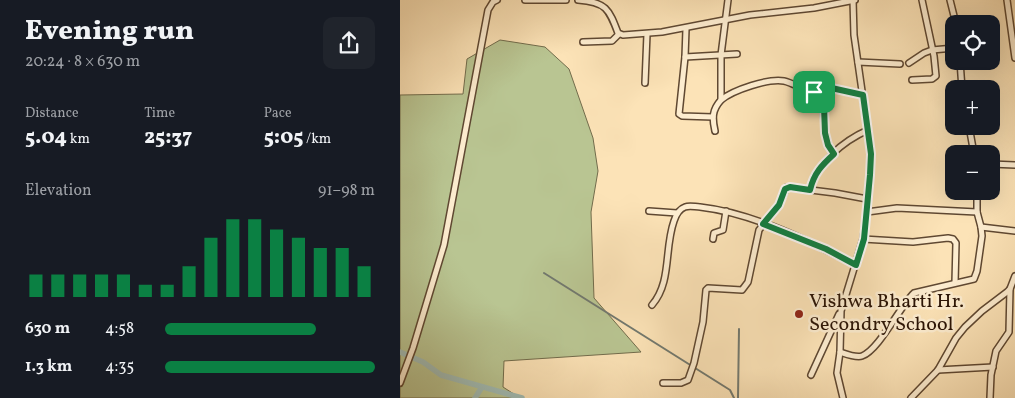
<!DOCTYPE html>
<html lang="en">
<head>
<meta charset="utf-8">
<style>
	:root { --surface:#171b24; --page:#20242c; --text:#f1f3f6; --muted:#9ea1a6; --accent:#0b8043 }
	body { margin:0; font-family:Vollkorn,serif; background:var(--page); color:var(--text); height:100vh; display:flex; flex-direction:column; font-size:19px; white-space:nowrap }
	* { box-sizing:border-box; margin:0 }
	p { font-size:16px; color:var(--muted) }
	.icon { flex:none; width:28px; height:28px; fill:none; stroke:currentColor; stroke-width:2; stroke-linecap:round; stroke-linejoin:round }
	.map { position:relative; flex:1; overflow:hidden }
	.sheet { display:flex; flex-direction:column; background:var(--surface); width:400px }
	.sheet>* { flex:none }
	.fabs { position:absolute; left:545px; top:15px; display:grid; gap:10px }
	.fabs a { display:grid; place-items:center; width:55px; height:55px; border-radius:10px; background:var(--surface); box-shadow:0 5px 20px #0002; font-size:25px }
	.pin { position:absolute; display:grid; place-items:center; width:42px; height:42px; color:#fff; margin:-21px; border-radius:10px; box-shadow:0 2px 8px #0006 }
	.round { display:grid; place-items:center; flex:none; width:52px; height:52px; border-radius:10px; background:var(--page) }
	.summary { display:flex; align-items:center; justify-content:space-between; height:85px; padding:0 25px }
	h1 { font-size:28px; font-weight:800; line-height:38px }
	.metrics { display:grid; grid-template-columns:repeat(3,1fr); gap:8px; height:85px; padding:5px 25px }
	.metrics div { display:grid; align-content:center }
	.metrics b { font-size:21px; font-weight:800 }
	.metrics small { font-size:14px; font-weight:400 }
	.metrics p { font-size:14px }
	.chart { height:140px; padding:10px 25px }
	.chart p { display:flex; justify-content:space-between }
	.chart svg { width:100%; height:90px; margin-top:5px; stroke:var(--accent); stroke-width:6 }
	ul { padding:0 25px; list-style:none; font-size:16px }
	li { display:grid; grid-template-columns:80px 60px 1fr; align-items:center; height:38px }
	li i { height:12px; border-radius:6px; background:var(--accent) }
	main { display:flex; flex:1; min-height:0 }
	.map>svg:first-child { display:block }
	.green { fill:#b9c592; stroke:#726c4c }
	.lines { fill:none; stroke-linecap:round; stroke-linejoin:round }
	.stream { stroke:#72796f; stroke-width:2 }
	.canal { stroke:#a1bdb6; stroke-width:5.5 }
	.minor-casing { stroke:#5f4832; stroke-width:8 }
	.minor { stroke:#fdedd0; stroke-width:5 }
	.route-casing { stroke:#fff; stroke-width:10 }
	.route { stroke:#0b8043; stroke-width:6 }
	.poi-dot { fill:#8f2418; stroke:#fdedd0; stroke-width:2 }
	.labels { text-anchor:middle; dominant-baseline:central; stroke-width:5; stroke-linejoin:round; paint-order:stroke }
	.poi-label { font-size:20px; fill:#2b1405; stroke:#fdedd0; text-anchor:start }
</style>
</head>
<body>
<main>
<section class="sheet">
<div class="summary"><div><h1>Evening run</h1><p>20:24 · 8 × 630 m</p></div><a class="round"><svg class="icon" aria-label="share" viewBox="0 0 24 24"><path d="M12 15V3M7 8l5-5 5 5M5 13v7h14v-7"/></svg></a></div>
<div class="metrics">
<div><p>Distance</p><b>5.04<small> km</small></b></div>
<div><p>Time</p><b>25:37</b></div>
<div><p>Pace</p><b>5:05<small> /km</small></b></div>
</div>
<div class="chart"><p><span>Elevation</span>91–98 m</p>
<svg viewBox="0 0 160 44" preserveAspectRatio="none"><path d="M5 44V33M15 44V33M25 44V33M35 44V33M45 44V33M55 44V38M65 44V38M75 44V29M85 44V15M95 44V6M105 44V6M115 44V11M125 44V15M135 44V20M145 44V20M155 44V29"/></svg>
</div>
<ul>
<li><b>630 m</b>4:58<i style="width:72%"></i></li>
<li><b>1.3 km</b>4:35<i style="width:100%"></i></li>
</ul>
</section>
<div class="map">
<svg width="615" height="398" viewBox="0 0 615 398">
	<rect width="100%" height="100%" fill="#fce3b7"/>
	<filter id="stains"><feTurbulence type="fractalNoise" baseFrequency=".004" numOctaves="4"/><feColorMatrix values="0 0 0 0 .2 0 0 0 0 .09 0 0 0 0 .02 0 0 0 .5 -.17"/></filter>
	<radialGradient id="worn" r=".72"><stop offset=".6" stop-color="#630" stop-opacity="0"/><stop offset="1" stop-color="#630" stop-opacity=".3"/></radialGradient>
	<!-- green -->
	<polygon class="green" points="100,40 145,47 169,69 193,138 198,171 191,212 194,298 241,352 104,361 103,387 120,398 0,398 0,95 63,94 67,59"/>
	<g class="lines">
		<!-- stream -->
		<g class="stream">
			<polyline points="144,273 330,390 334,398"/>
			<polyline points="338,398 339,329"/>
		</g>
		<!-- canal -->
		<g class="canal">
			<polyline points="0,352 23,362 41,375 122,398"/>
			<polyline points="75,398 82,387"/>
		</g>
		<!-- minor casing -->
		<g class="minor-casing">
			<g id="minor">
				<polyline points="125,0 166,0"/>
				<path d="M178,0C206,2 209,9 218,33L223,35L262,32L350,15L414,8L455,0"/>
				<polyline points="550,0 556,24"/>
				<polyline points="607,0 615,58"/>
				<polyline points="286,29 285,57 279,114 282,116 313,117"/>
				<polyline points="183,42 212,41 219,34"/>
				<polyline points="285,57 337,54"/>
				<polyline points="560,61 562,89"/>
				<polyline points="458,62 500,64"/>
				<polyline points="509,63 524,53 532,50 554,48"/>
				<polyline points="512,80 532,79 536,76 534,56 522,0"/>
				<polyline points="245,83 247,34"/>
				<polyline points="414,92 423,106 425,133 428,145 434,154"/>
				<path d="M321,100C333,90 369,78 384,81C393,83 401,89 410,91L414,92L427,87L463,95"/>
				<polyline points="569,126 574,154"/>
				<path d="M315,131C312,118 312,110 321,100V55L328,0"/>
				<polyline points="591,164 615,165"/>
				<path d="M410,190C417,163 443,141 468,130"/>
				<polyline points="249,211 277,213"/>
				<polyline points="467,212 497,208 577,212"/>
				<polyline points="581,227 615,231"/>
				<polyline points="313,239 314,233 323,230 326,211"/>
				<polyline points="463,239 513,242 548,238 553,239 556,243 555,283"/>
				<path d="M252,305C272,282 264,249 274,221C276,215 279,209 285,207C290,205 295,207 300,207C353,213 409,241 456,265"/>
				<path d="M440,352C446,354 456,358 462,356C479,350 500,306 514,293L574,279L577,271L582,236L581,227L577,212V191"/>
				<polyline points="538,370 593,367"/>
				<polyline points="411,375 439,314"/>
				<polyline points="0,383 13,348 44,245 88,10 93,2 97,0"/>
				<polyline points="263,383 281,383 288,380 294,363 303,322 306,290 308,288 342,290 348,282 359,230 379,205 387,187 435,193 467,199"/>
				<polyline points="443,398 437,373 440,352 441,311 463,239 467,212 467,199 470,175 471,154 454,35 453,0"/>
				<polyline points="511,398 538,370 556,338 565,327 582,311 607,292 610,289 615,276"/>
				<polyline points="590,398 591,375 596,351 609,332 610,289"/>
			</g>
		</g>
		<!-- minor -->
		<use href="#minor" class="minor"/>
	</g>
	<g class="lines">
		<!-- route casing -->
		<g class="route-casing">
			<path id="route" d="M427,87L463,95L471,154L470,175L464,239L456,265L426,249L363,224L379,205L385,189L390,187L410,190C414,173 422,165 434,154L428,145L425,133L424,106L414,92Z"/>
		</g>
		<!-- route -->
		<use href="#route" class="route"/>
	</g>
	<!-- markers -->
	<circle class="poi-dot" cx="399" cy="314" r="5"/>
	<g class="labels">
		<!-- poi labels -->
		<g class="poi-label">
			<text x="409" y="302">Vishwa Bharti Hr.<tspan x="409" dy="23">Secondry School</tspan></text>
		</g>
	</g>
	<rect width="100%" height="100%" filter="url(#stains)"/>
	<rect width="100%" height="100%" fill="url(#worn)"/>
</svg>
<div class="fabs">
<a><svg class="icon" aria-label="locate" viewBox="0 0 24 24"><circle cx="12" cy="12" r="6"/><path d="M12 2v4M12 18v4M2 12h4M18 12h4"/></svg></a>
<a>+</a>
<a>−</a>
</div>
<div class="pin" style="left:414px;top:92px;background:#1e9e55"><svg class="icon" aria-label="arrive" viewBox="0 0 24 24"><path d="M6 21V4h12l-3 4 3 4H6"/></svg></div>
</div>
</main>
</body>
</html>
